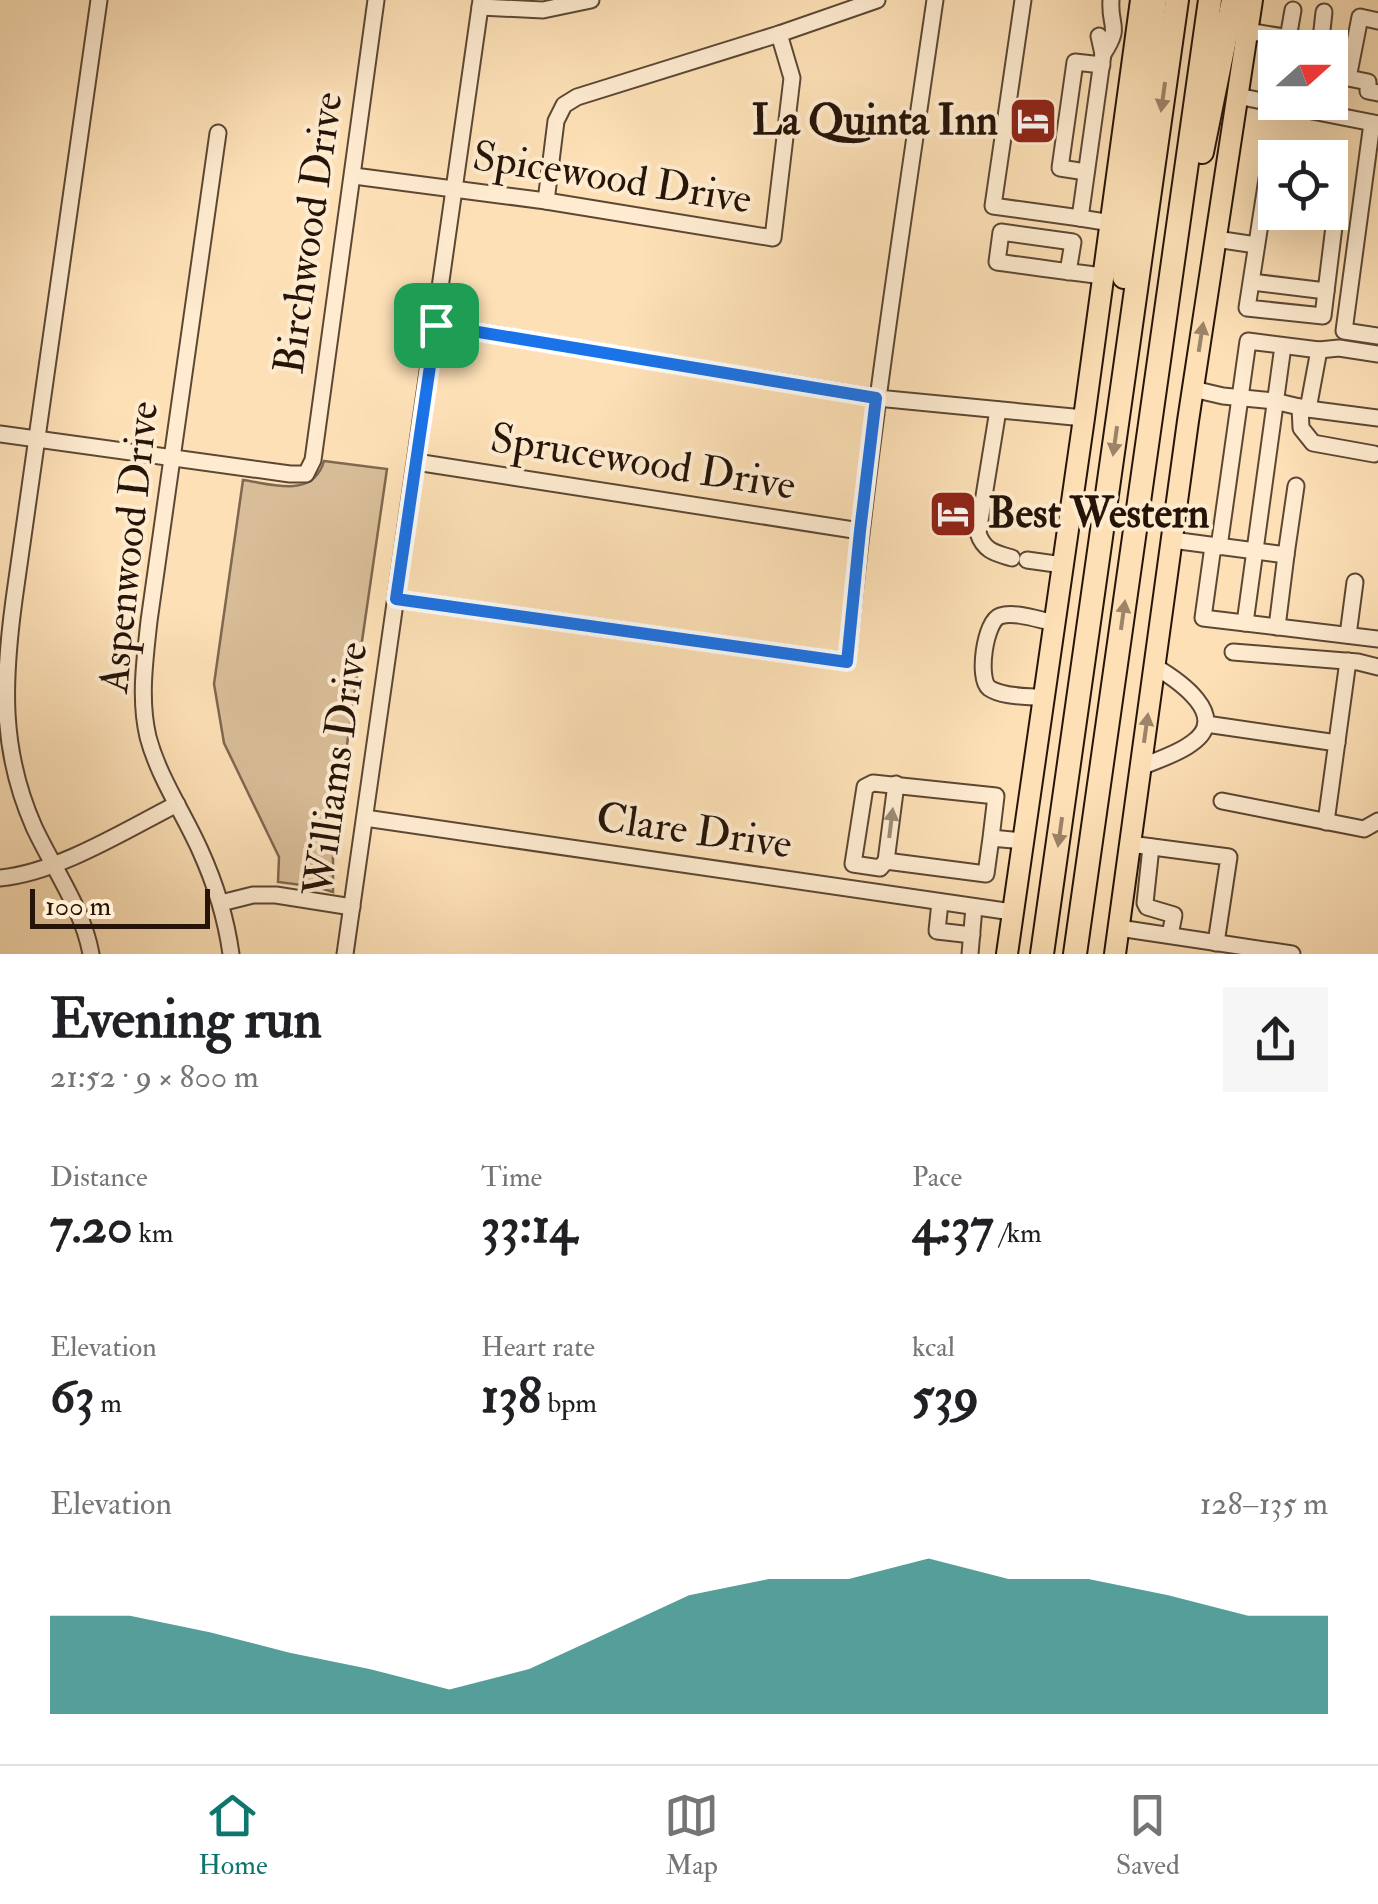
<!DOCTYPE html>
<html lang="en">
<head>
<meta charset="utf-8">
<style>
	:root { --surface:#fff; --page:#f6f6f6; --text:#202124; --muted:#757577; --line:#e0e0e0; --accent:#0f766e }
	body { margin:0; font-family:"IM FELL Double Pica",serif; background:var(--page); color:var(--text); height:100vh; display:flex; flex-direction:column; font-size:38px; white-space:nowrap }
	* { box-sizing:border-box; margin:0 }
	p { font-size:32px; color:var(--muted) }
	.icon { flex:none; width:55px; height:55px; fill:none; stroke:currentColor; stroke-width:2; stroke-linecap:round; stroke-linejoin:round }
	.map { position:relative; height:954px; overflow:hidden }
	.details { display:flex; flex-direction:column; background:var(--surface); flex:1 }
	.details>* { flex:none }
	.needle { width:65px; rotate:69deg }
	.fabs { position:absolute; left:1258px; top:30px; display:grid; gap:20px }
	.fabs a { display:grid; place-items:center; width:90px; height:90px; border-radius:0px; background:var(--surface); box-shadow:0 10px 40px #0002; font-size:50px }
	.scale { position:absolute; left:30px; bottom:25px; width:180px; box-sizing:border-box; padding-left:10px; border:5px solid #261408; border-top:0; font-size:28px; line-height:35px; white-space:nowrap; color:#261408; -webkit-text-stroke:8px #feebd0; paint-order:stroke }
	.pin { position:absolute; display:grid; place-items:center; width:85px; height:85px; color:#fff; margin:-42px; border-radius:20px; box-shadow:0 5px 15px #0006 }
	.round { display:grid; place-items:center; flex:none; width:105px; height:105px; border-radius:0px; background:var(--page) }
	.headline { display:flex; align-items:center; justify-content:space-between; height:170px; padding:0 50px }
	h1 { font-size:55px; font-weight:800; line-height:75px }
	.stats { display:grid; grid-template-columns:repeat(3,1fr); gap:15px; height:170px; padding:10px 50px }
	.stats div { display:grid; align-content:center }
	.stats b { font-size:50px; font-weight:800 }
	.stats small { font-size:28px; font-weight:400 }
	.stats p { font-size:28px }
	.chart { height:280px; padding:20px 50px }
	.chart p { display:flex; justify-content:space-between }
	.chart svg { width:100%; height:180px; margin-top:10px; fill:var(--accent); opacity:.7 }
	.dock { display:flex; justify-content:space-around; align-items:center; height:140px; border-top:2px solid var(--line); background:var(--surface); font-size:28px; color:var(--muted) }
	.dock a { display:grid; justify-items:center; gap:5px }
	.dock .on { color:var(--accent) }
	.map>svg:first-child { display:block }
	.green { fill:#d8bd98; stroke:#7f6850; stroke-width:2.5 }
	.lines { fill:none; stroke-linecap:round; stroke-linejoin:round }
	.minor-casing { stroke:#5c4734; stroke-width:19 }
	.major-casing { stroke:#261408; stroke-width:24 }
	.highway-casing { stroke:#261408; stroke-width:26 }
	.minor { stroke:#feebd0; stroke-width:15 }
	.major { stroke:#fde0b6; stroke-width:20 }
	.highway { stroke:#fde0b6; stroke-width:22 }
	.oneway { fill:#9c8468 }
	.oneway2 { fill:#9d8a76 }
	.route-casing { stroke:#fff; stroke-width:20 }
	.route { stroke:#1a73e8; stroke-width:12 }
	.labels { text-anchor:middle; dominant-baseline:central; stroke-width:8; stroke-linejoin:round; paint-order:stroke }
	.poi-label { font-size:42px; font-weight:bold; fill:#261408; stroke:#feebd0; text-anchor:end }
	.street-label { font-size:42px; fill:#261408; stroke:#feebd0 }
</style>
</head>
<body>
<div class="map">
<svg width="1378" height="954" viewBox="0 0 1378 954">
	<rect width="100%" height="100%" fill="#fde0b6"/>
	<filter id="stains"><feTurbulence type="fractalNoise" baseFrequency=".002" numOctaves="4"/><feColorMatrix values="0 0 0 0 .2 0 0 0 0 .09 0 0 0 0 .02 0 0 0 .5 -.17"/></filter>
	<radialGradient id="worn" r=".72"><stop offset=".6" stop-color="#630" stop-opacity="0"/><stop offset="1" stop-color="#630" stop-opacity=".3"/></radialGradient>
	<!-- green -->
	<path class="green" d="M324,461L387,469L333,841V892L317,887L278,882L279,857L224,743L214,684L243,480C272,484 313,499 324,461Z"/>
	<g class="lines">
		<!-- minor casing -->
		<g class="minor-casing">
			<g id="minor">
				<polyline points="1023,0 993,206 1080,218"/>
				<polyline points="480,7 543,10 591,0"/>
				<polyline points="1378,21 1360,17 1348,78 1368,82 1368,91 1378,93"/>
				<polyline points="1247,31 1352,48"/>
				<path d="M1099,36L1103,54C1122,25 1109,28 1111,0"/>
				<polyline points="1287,44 1293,10"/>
				<polyline points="1320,48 1324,12"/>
				<polyline points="1103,54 1080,218 1111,223"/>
				<polyline points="1237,96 1378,124"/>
				<polyline points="1372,123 1344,331 1378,336"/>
				<path d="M218,133L149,621C145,659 139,699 148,737C159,778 183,812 200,850C215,883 226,918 231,954"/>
				<polyline points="1275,167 1269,166 1247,308 1323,316 1336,210 1337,175 1330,174"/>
				<polyline points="1086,172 1060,168 1075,62 1102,65"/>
				<polyline points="354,176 546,201 773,238 792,78 779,34"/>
				<polyline points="546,201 556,121 564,105 577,97 779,34 877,0"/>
				<polyline points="1216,239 1256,245"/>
				<path d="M1068,272L1073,242L1001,232L997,262C1032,267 1068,272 1104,276"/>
				<polyline points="1252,282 1326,291"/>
				<polyline points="436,325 877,398 1084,418"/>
				<polyline points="1319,350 1339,348 1378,354"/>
				<polyline points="1193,389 1223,396 1274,401 1308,409 1378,418"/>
				<polyline points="1300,407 1301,428 1313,443 1374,454"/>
				<path d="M998,410L978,533C984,551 995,553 1012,558"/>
				<polyline points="0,434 290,474 306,474 313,460 376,0"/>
				<polyline points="416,462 860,531"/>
				<polyline points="1172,540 1286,555 1296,486"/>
				<polyline points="1213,546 1203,618 1378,639"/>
				<polyline points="1219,547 1248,341 1319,350 1308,409"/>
				<polyline points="1027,560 1063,565"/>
				<path d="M396,599L847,662C869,440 903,220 935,0"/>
				<polyline points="1245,623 1283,346"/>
				<polyline points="1277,627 1286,555"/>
				<polyline points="1348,635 1355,582"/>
				<polyline points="1233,652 1358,662 1378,667"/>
				<path d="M1043,698C1028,696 1002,697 989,688C977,678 985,621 1000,616C1015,611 1039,620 1055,623"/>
				<polyline points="1206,724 1337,743"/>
				<path d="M1141,767C1157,760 1178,754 1192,743C1231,716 1178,680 1154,666"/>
				<polyline points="1222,801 1364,829 1378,821"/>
				<polyline points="365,818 1012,912"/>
				<polyline points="1326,822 1348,661"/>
				<polyline points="991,838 986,874 886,861 880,868 853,864 865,787 873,783 996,796 991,838 1023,841"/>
				<polyline points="1130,844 1229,857 1216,943"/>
				<polyline points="1151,847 1145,903 1147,907 1174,915 1170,935"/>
				<polyline points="886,861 896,784"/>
				<path d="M0,878C57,873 126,830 177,804"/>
				<polyline points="940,902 937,931 972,935"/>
				<polyline points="221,903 253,895 276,895 352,907"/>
				<polyline points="1119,928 1292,954"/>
				<path d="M91,954C83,909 53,868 34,827C0,750 3,682 14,600L99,0"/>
				<polyline points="345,954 481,0"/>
				<polyline points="970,954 974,907"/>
			</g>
		</g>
		<!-- major casing -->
		<g class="major-casing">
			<g id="major">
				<polyline points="1007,954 1084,418 1141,0"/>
				<polyline points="1115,954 1188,421 1252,0"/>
			</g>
		</g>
		<!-- highway casing -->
		<g class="highway-casing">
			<g id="highway">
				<polyline points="1202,152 1233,0"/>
				<polyline points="1124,277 1134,171 1155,0"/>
				<polyline points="1042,954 1177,0"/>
				<polyline points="1075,954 1210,0"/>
			</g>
		</g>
		<!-- minor -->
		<use href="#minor" class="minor"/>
		<!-- major -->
		<use href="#major" class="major"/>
		<!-- highway -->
		<use href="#highway" class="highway"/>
	</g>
	<!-- one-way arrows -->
	<defs><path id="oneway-solid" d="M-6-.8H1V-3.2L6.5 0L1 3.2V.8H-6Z" transform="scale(2.5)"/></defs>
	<g class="oneway">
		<use href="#oneway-solid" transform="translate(1163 97) rotate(98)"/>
		<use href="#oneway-solid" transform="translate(1201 337) rotate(-81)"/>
		<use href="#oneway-solid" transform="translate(1115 441) rotate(98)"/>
		<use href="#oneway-solid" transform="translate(1123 615) rotate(-82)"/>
		<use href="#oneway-solid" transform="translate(1146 728) rotate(-82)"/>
		<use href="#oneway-solid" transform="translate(1060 832) rotate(98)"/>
	</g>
	<use class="oneway2" href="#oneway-solid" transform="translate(891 823) rotate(-83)"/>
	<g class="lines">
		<!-- route casing -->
		<g class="route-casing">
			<polygon id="route" points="436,325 876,398 860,531 847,662 396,599"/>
		</g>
		<!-- route -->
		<use href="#route" class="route"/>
	</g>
	<!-- icons -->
	<defs>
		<g id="hotel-square" transform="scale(2.5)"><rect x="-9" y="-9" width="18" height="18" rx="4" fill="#8f2418" stroke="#feebd0"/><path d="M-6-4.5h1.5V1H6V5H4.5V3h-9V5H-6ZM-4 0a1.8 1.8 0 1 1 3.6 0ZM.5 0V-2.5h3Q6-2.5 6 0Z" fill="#fff"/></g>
	</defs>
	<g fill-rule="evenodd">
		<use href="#hotel-square" x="1033" y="121"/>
		<use href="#hotel-square" x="953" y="514"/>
	</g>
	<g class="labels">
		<!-- poi labels -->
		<g class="poi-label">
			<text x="998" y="121">La Quinta Inn</text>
			<text x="988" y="514" text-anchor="start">Best Western</text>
		</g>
		<!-- street labels -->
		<g class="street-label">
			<text transform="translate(612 178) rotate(9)">Spicewood Drive</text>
			<text transform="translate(309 233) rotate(-82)">Birchwood Drive</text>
			<text transform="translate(643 462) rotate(9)">Sprucewood Drive</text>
			<text transform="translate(129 547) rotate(-84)">Aspenwood Drive</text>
			<text transform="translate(336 769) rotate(-82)">Williams Drive</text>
			<text transform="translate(694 831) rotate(8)">Clare Drive</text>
		</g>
	</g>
	<rect width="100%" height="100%" filter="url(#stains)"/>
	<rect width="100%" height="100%" fill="url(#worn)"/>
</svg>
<div class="fabs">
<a><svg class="needle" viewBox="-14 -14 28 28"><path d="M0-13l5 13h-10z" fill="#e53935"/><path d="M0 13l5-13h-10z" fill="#757577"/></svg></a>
<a><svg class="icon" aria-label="locate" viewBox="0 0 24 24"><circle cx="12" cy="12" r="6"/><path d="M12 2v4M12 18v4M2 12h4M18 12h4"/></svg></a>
</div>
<div class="scale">100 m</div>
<div class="pin" style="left:436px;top:325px;background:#1e9e55"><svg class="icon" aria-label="arrive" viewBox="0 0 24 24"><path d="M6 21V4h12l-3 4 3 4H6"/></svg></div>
</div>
<section class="details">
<div class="headline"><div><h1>Evening run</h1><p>21:52 · 9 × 800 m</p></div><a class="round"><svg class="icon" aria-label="share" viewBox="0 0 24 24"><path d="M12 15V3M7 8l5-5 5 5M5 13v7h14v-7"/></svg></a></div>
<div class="stats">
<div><p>Distance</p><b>7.20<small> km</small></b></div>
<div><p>Time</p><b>33:14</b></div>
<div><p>Pace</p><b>4:37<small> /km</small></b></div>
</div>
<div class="stats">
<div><p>Elevation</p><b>63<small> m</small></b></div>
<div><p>Heart rate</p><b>138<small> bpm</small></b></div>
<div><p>kcal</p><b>539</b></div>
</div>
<div class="chart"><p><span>Elevation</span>128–135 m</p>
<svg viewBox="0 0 160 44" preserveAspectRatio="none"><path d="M0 44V20L10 20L20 24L30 29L40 33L50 38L60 33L70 24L80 15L90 11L100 11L110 6L120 11L130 11L140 15L150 20L160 20V44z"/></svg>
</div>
</section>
<nav class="dock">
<a class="on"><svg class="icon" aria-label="home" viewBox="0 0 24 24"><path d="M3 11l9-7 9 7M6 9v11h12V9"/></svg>Home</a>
<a><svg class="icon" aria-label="map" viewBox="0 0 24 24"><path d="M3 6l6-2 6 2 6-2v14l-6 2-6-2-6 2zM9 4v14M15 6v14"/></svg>Map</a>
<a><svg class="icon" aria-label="saved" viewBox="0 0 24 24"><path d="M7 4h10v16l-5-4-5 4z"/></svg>Saved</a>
</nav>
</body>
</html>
